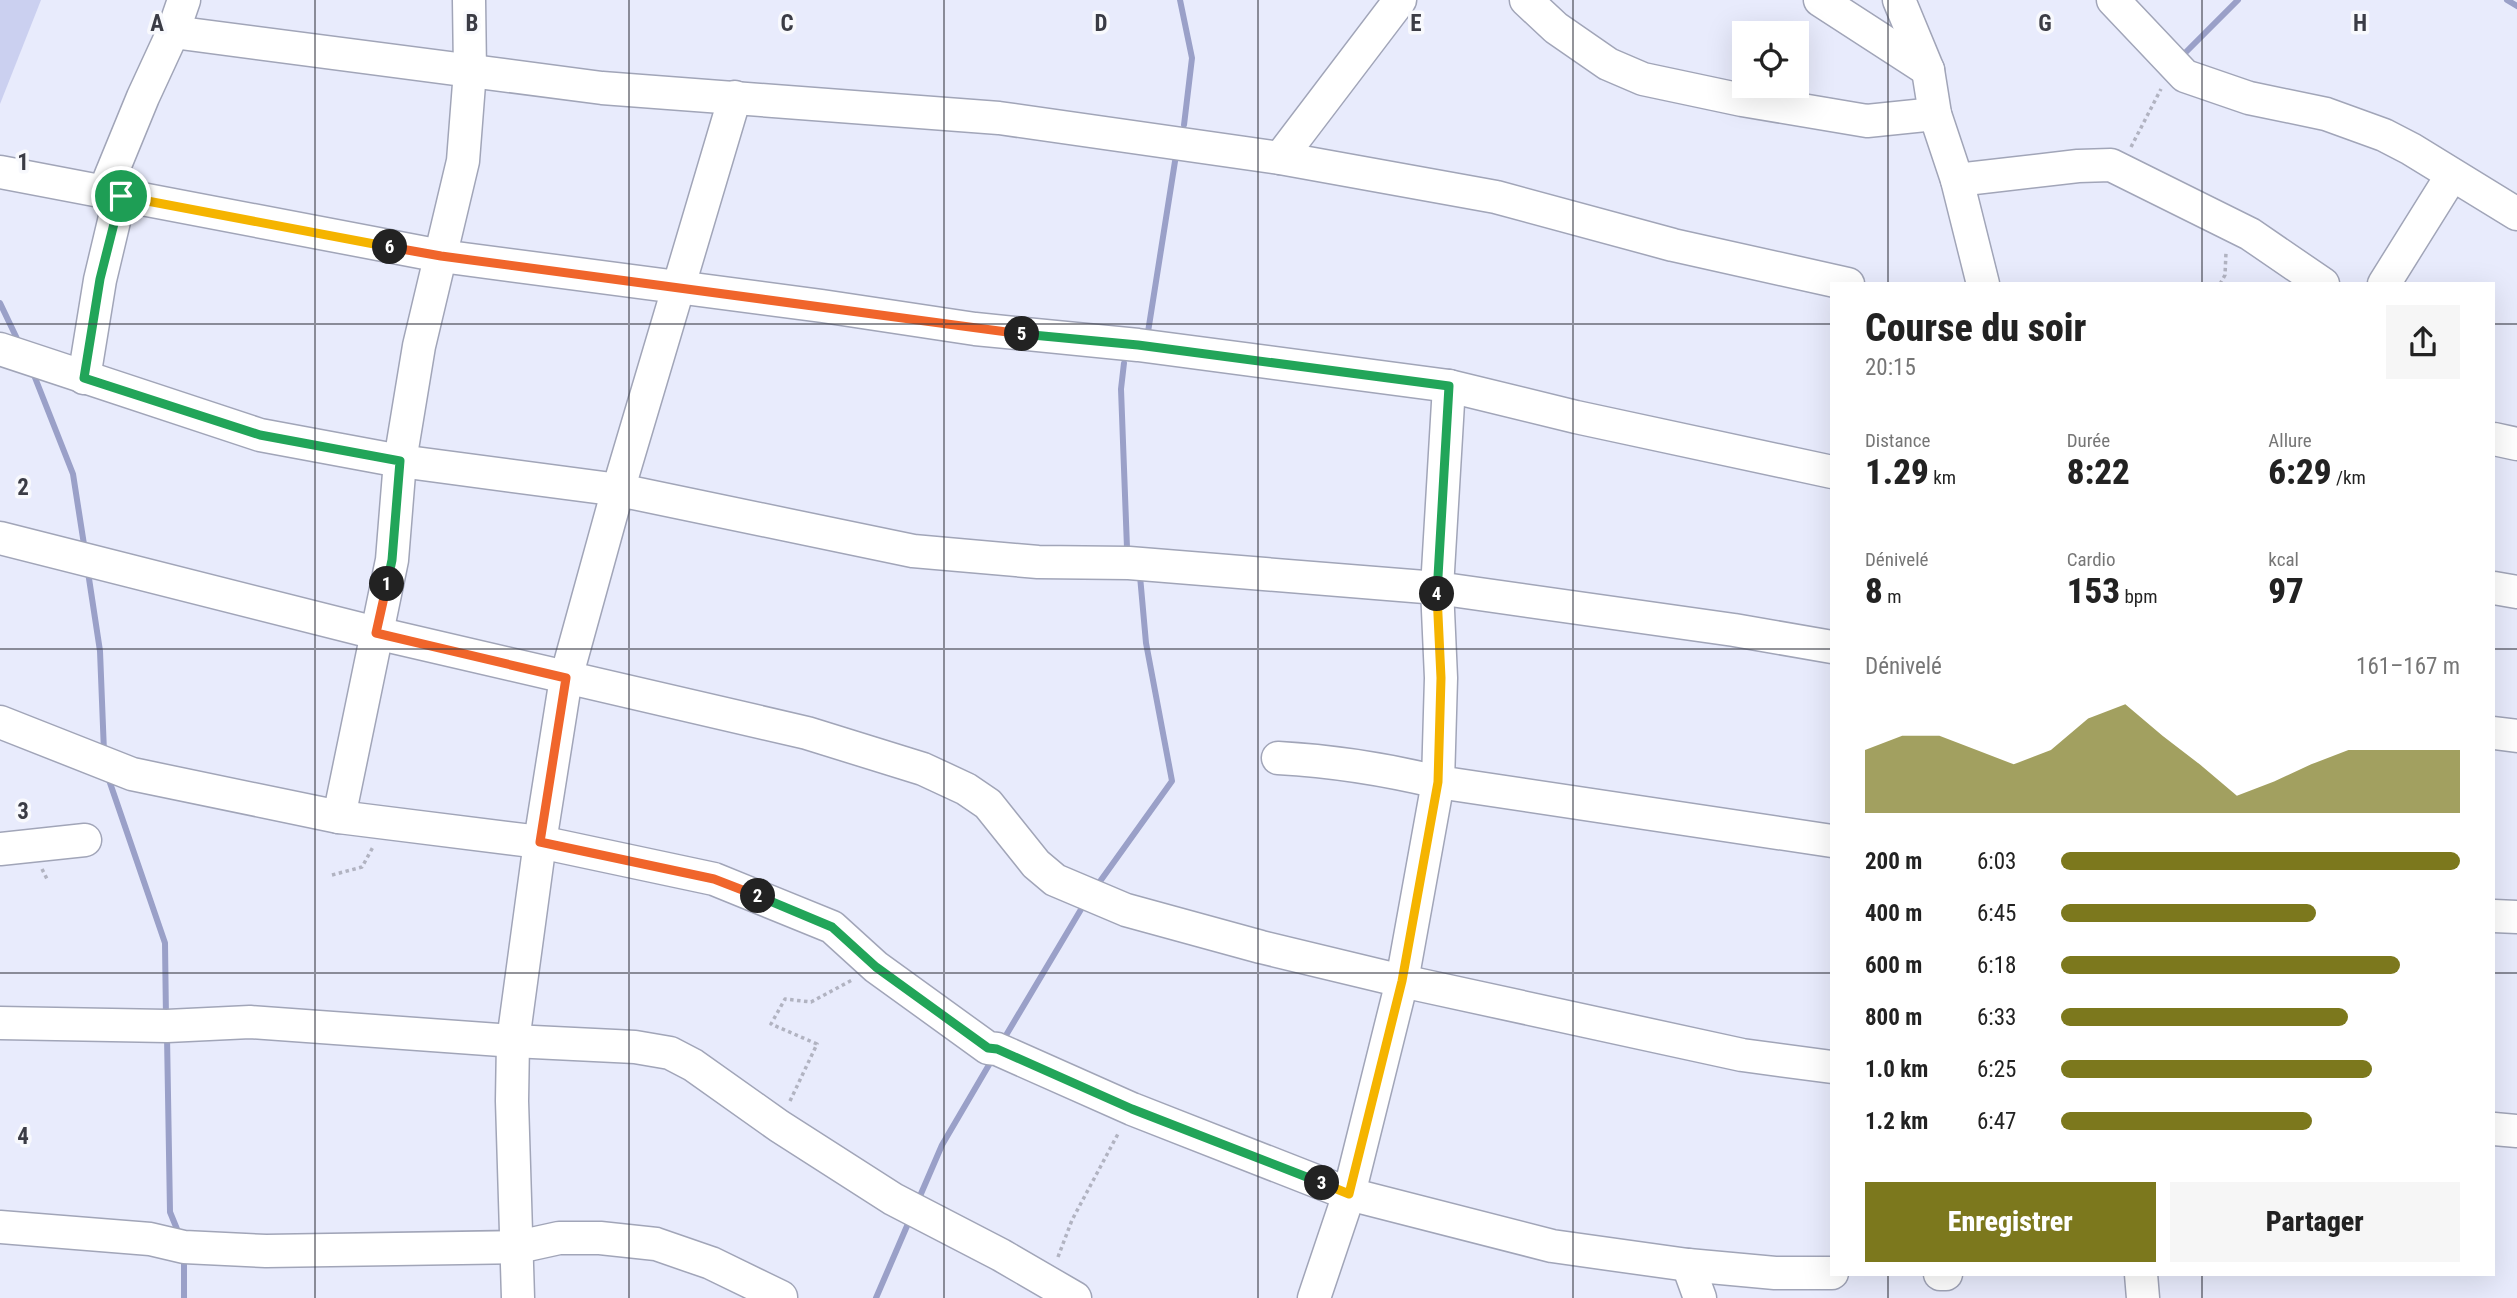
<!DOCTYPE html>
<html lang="fr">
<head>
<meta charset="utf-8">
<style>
	:root { --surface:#fff; --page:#f6f6f6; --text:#222; --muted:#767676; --accent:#7c781d }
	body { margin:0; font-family:"Roboto Condensed",sans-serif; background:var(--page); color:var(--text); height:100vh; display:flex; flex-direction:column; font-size:26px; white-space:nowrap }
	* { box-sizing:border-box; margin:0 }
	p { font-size:23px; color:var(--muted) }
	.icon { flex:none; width:38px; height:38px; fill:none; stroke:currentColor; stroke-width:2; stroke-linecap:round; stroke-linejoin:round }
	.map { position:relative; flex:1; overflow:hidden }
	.drawer { position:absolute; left:1830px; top:282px; width:665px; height:994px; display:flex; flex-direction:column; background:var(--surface); border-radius:0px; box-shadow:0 7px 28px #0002 }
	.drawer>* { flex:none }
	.fabs { position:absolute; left:1732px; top:21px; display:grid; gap:14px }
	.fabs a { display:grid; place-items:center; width:77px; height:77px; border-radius:0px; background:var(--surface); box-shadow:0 7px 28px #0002; font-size:35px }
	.pin { position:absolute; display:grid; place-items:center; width:60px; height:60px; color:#fff; margin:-30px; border:4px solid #fff; border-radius:50%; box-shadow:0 2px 7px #0007 }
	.km { position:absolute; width:35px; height:35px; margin:-18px; border-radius:50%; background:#222; color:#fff; font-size:19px; line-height:35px; text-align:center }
	.round { display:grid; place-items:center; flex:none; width:74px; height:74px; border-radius:0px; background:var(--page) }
	.overview { display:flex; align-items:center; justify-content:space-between; height:119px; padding:0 35px }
	h1 { font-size:38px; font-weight:800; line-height:52px }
	.metrics { display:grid; grid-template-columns:repeat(3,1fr); gap:10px; height:119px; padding:7px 35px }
	.metrics div { display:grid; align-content:center }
	.metrics b { font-size:35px; font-weight:800 }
	.metrics small { font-size:19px; font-weight:400 }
	.metrics p { font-size:19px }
	.chart { height:196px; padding:14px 35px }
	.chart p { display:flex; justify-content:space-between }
	.chart svg { width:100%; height:126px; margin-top:7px; fill:var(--accent); opacity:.7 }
	.action { display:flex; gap:14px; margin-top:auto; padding:14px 35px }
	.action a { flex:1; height:80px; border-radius:0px; background:var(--accent); color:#fff; font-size:28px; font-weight:800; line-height:80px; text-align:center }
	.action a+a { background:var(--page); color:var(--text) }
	ul { padding:0 35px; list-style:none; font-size:23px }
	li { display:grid; grid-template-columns:112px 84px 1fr; align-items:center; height:52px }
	li i { height:18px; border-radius:9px; background:var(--accent) }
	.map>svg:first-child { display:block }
	.green { fill:#cbd0f0 }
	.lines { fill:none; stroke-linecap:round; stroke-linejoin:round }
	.stream { stroke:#9aa0c8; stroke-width:6 }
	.minor-casing { stroke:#a1a5b8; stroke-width:35 }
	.path { stroke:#b1b3c1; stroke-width:3.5; stroke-dasharray:3.5 3.5; stroke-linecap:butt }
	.minor { stroke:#fff; stroke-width:32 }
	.split-1-casing { stroke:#fff; stroke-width:14 }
	.split-2-casing { stroke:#fff; stroke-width:14 }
	.split-3-casing { stroke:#fff; stroke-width:14 }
	.split-4-casing { stroke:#fff; stroke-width:14 }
	.split-5-casing { stroke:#fff; stroke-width:14 }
	.split-6-casing { stroke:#fff; stroke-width:14 }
	.split-7-casing { stroke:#fff; stroke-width:14 }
	.split-1 { stroke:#22a559; stroke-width:9 }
	.split-2 { stroke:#f0652b; stroke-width:9 }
	.split-3 { stroke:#22a559; stroke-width:9 }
	.split-4 { stroke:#f5b400; stroke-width:9 }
	.split-5 { stroke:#22a559; stroke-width:9 }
	.split-6 { stroke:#f0652b; stroke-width:9 }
	.split-7 { stroke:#f5b400; stroke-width:9 }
	.grid { fill:none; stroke:#3b3c45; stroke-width:2; stroke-opacity:0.55 }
	.grid-label { font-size:23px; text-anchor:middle; font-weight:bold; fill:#3b3c45; stroke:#f8f9fd; stroke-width:7; stroke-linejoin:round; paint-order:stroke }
</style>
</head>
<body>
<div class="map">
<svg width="2517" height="1298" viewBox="0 0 2517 1298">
	<rect width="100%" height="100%" fill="#e8ebfc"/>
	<!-- green -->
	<polygon class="green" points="0,0 41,0 0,104"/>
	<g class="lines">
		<!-- stream -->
		<g class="stream">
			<polyline points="1180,0 1192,58 1184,125"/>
			<polyline points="2507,0 2517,6"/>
			<polyline points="2180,58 2238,0"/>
			<polyline points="0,303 20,345"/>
			<polyline points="1148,332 1176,155"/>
			<polyline points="1124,363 1121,389 1127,548"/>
			<polyline points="32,370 73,474 85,551"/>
			<polyline points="88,572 100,651 104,752"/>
			<polyline points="108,777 165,943 166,1019"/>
			<polyline points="1096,887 1172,781 1146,643 1140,576"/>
			<polyline points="167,1036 170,1212 179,1234"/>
			<polyline points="1002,1042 1086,901"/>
			<polyline points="917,1203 942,1145 993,1058"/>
			<polyline points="184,1254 184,1298"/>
			<polyline points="876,1298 910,1219"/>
		</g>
		<!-- minor casing -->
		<g class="minor-casing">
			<g id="minor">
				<polyline points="1526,0 1556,28 1608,64 1643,79 1742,100 1867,121 1935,114"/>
				<polyline points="1820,0 1928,70"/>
				<polyline points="1899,0 1928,70 1935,114 1957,180 1983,284"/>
				<polyline points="2113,0 2185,76 2249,98 2326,114 2384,135 2411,149 2517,214"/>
				<polyline points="173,32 602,88 999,118 1280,158 1496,197 1673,245 1848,284"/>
				<polyline points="1280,158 1400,0"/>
				<polyline points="0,172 441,256 822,306 975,329 1138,345 1449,386 1576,417 1832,472"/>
				<polyline points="1957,180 2078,166 2111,165 2250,234 2323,284"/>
				<polyline points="104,192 143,97 173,32 184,0"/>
				<polyline points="2384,284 2452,175"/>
				<polyline points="0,349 260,435 400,461 619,490 913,551 1038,562 1129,563 1437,588 1734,630 1832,647"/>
				<polyline points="84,378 100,280 120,196"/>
				<polyline points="2494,439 2517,444"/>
				<polyline points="0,538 376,633 807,733 923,769 966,789 988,804 1036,864 1055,880 1126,910 1261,947 1402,981 1742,1055 1832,1067"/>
				<polyline points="2494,588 2517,592"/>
				<polyline points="0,722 132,774 339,817 540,842 714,879 832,927 876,967 988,1048 997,1049 1132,1109 1349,1194 1552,1246 1688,1265 1775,1273 1832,1273"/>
				<polyline points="2494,733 2517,736"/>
				<path d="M1278,758C1333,761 1384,769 1438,782L1832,841"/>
				<polyline points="339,817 392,560 400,461 419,346 463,161 470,71 469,0"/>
				<polyline points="0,849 85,840"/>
				<polyline points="2494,916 2517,917"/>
				<polyline points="0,1023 167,1026 250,1022 513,1041 635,1047 670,1053 693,1065 779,1126 893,1199 1001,1255 1075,1298"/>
				<polyline points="2494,1129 2517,1131"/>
				<polyline points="0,1227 150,1239 184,1247 266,1251 518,1247 559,1238 600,1238 656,1244 711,1263 781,1297"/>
				<polyline points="1688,1265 1700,1298"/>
				<polyline points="1940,1274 1946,1274"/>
				<polyline points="2141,1274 2143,1298"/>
				<polyline points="518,1298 512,1101 513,1041 540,842 566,678 614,504 735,97"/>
				<polyline points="1314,1298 1349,1194 1402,981 1438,782 1441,678 1437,588 1449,386"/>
			</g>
		</g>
		<!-- path -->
		<g class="path">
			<polyline points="2131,147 2161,89"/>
			<polyline points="2220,284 2225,275 2226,252"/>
			<polyline points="42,869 48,881"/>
			<polyline points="332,875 362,867 373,847"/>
			<polyline points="790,1101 817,1044 771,1024 785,999 811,1002 854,979"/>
			<polyline points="1058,1257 1072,1220 1119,1132"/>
		</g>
		<!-- minor -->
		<use href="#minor" class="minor"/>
	</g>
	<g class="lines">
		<!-- split-1 casing -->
		<g class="split-1-casing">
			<polyline id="split-1" points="121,196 100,279 84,378 260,435 400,461 392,560 387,584"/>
		</g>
		<!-- split-2 casing -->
		<g class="split-2-casing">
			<polyline id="split-2" points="387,584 376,633 566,678 540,842 714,879 758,896"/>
		</g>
		<!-- split-3 casing -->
		<g class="split-3-casing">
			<polyline id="split-3" points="758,896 832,927 876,967 988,1048 997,1049 1132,1109 1322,1183"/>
		</g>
		<!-- split-4 casing -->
		<g class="split-4-casing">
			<polyline id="split-4" points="1322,1183 1349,1194 1402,981 1438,782 1441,678 1437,594"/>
		</g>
		<!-- split-5 casing -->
		<g class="split-5-casing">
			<polyline id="split-5" points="1022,334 1138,345 1449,386 1437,594"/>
		</g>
		<!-- split-6 casing -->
		<g class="split-6-casing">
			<polyline id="split-6" points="390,247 441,256 1022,334"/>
		</g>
		<!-- split-7 casing -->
		<g class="split-7-casing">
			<polyline id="split-7" points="121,196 390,247"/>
		</g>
		<!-- split-1 -->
		<use href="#split-1" class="split-1"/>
		<!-- split-2 -->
		<use href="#split-2" class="split-2"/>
		<!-- split-3 -->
		<use href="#split-3" class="split-3"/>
		<!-- split-4 -->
		<use href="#split-4" class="split-4"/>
		<!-- split-5 -->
		<use href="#split-5" class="split-5"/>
		<!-- split-6 -->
		<use href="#split-6" class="split-6"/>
		<!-- split-7 -->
		<use href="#split-7" class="split-7"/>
	</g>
	<!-- grid -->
	<path class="grid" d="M315,0V1298M629,0V1298M944,0V1298M1258,0V1298M1573,0V1298M1888,0V284M2202,0V284M0,324H1832M2494,324H2517M0,649H1832M2494,649H2517M0,973H1832M2494,973H2517M1888,1274V1298M2202,1274V1298"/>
	<g class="grid-label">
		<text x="157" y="31">A</text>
		<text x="472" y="31">B</text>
		<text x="787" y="31">C</text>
		<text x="1101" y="31">D</text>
		<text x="1416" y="31">E</text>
		<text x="2045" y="31">G</text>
		<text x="2360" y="31">H</text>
		<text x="23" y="170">1</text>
		<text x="23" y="495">2</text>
		<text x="23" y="819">3</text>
		<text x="23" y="1144">4</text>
	</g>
</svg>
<div class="fabs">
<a><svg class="icon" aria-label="locate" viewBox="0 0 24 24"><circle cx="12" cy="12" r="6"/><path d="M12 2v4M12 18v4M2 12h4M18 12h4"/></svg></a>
</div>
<div class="pin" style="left:121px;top:196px;background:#1e9e55"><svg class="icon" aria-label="arrive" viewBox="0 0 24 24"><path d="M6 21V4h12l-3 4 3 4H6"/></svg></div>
<b class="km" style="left:387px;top:584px">1</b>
<b class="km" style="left:758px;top:896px">2</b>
<b class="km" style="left:1322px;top:1183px">3</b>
<b class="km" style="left:1437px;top:594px">4</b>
<b class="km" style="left:1022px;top:334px">5</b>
<b class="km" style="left:390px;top:247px">6</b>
<section class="drawer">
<div class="overview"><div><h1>Course du soir</h1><p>20:15</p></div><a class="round"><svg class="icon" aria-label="share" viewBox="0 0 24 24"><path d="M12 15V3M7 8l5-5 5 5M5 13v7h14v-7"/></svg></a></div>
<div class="metrics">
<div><p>Distance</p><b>1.29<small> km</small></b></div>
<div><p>Durée</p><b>8:22</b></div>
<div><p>Allure</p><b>6:29<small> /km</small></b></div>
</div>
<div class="metrics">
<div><p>Dénivelé</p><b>8<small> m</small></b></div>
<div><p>Cardio</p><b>153<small> bpm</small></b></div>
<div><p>kcal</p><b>97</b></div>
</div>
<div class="chart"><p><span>Dénivelé</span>161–167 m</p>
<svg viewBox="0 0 160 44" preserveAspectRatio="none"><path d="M0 44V22L10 17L20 17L30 22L40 27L50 22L60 11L70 6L80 17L90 27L100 38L110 33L120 27L130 22L140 22L150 22L160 22V44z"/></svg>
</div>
<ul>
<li><b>200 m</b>6:03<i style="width:100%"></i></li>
<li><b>400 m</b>6:45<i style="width:64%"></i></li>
<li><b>600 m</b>6:18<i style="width:85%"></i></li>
<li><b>800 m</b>6:33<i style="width:72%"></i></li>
<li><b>1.0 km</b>6:25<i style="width:78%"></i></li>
<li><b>1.2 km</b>6:47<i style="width:63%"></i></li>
</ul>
<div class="action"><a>Enregistrer</a><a>Partager</a></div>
</section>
</div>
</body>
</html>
